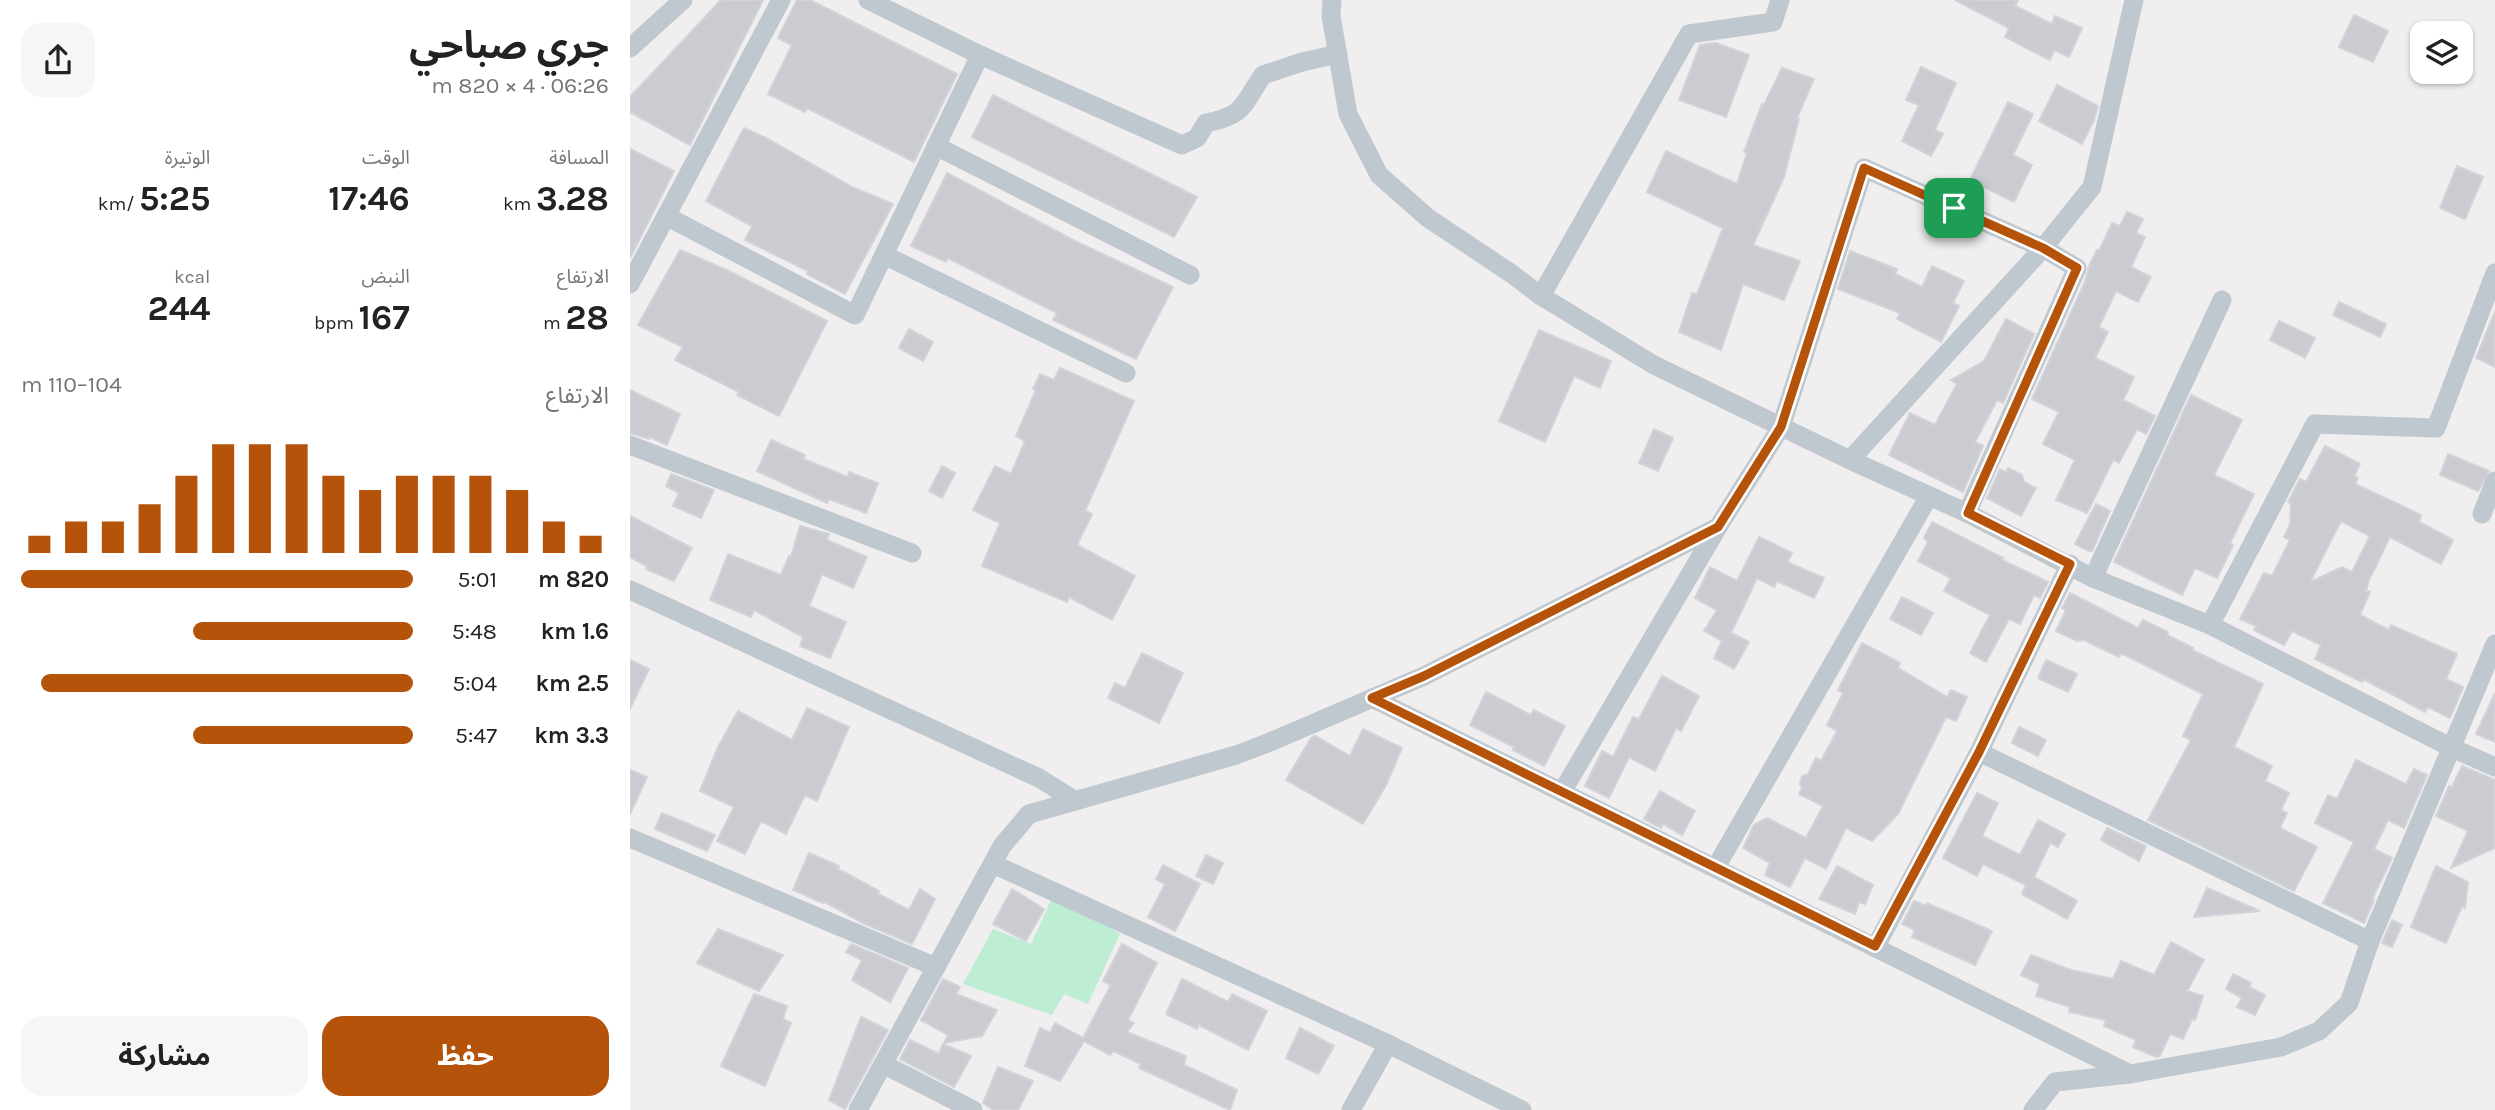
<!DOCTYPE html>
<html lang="ar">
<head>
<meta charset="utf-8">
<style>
	:root { --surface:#fff; --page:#f6f6f6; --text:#222; --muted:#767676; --accent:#b45309 }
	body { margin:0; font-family:Karla,"Noto Sans Arabic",sans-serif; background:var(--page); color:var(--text); direction:rtl; height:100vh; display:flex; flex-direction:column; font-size:26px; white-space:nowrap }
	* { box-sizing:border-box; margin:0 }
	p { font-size:23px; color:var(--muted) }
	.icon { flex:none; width:38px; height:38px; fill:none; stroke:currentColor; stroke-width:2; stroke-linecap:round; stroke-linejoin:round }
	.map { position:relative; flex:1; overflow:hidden; direction:ltr }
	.panel { display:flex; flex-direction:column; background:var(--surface); width:630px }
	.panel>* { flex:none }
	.buttons { position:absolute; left:1780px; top:21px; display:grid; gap:14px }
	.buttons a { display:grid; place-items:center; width:63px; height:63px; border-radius:14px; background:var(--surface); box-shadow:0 2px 5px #0004; font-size:35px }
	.pin { position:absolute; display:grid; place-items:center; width:60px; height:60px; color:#fff; margin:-30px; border-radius:14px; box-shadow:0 4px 10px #0006 }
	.round { display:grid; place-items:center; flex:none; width:74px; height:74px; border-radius:21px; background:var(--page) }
	.head { display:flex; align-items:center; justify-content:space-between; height:119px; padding:0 21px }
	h1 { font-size:38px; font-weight:700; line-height:52px }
	.metrics { display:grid; grid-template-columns:repeat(3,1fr); gap:10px; height:119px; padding:7px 21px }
	.metrics div { display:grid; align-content:center }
	.metrics b { font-size:35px; font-weight:700 }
	.metrics small { font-size:19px; font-weight:400 }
	.metrics p { font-size:19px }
	.chart { height:196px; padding:14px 21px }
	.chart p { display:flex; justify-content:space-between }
	.chart svg { width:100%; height:126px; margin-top:7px; stroke:var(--accent); stroke-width:6 }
	.cta { display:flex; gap:14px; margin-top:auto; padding:14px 21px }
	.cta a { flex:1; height:80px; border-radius:21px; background:var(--accent); color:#fff; font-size:28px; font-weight:700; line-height:80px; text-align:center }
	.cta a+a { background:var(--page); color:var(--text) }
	ul { padding:0 21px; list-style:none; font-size:23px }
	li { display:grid; grid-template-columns:112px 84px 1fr; align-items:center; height:52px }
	li i { height:18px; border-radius:9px; background:var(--accent) }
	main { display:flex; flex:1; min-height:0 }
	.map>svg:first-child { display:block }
	.green { fill:#bdedd2 }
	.building { fill:#caccd2; stroke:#d2d3d9; stroke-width:2; fill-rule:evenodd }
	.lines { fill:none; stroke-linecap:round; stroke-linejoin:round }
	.minor { stroke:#bfc7cf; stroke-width:19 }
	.route-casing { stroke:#fff; stroke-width:14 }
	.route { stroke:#b45309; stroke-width:9 }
</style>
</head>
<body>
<main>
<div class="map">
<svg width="1865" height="1110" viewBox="0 0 1865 1110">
	<rect width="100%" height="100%" fill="#f0eeee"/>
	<!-- green -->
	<polygon class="green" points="422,898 458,913 490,934 458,1004 434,994 422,1015 333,984 363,929 401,944"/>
	<!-- building -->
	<g class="building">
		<polygon points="91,0 133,0 60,145 0,112 0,97"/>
		<polygon points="167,0 180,0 327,74 284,162 177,108 175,112 138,94 162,45 148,38"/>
		<polygon points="1325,0 1388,0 1385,6 1422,24 1425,16 1452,28 1439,57 1424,50 1420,60 1375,37 1379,28"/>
		<polygon points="1724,15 1758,31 1743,62 1709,47"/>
		<polygon points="1086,43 1119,55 1096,117 1049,100 1070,45"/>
		<polygon points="1291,67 1326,83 1305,130 1313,134 1301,156 1272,141 1289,105 1276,100"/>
		<polygon points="1152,68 1184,79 1167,118 1169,119 1154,177 1123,245 1170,261 1154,300 1113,284 1091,350 1049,332 1062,293 1067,294 1093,228 1017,192 1036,151 1107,184 1117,153 1114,152 1132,104 1134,105"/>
		<polygon points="1427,85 1468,106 1464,120 1452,144 1409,121"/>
		<polygon points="363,95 567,197 544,237 342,137"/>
		<polygon points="1378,102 1403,114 1383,155 1402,165 1384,202 1340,180"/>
		<polygon points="114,128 136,138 222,187 263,204 215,294 177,274 178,271 115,240 122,226 76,201"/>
		<polygon points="0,149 44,171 0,258"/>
		<polygon points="1827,166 1853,177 1835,219 1810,208"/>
		<polygon points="317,173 445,241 543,287 506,359 423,320 427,313 318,258 316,262 281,246"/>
		<polygon points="1497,212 1513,219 1506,233 1515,237 1501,267 1521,277 1508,302 1486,291 1469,327 1478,332 1465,358 1504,377 1493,400 1525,416 1516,434 1507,429 1489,463 1483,460 1457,513 1426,500 1445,460 1413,444 1429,412 1402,399 1455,282 1459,266 1467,250 1469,251 1482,223 1490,226"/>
		<polygon points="50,250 97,270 197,321 149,416 107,395 109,392 45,360 53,347 8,325"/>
		<polygon points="1220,251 1267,269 1265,274 1292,287 1302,266 1334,281 1323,303 1329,306 1311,342 1267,319 1270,313 1208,289"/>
		<polygon points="1709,302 1756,324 1750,337 1703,315"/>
		<polygon points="1865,312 1865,367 1846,358"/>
		<polygon points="1376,319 1404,334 1373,403 1367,400 1345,442 1353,446 1333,492 1259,455 1280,413 1305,425 1327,384 1321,380 1354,361"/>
		<polygon points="1649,321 1685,338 1675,358 1640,340"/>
		<polygon points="279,329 303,342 293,361 269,348"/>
		<polygon points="909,330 981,361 970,388 944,376 915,442 869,421"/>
		<polygon points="430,368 504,401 455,511 462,514 447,545 505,576 482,620 439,597 437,602 352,566 370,523 343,510 365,466 381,474 395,441 386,436 406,390 403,389 410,374 424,380"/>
		<polygon points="0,390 50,414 37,445 20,437 19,439 0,433"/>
		<polygon points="1561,395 1612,420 1584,475 1624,494 1600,543 1603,545 1587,578 1565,568 1552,595 1484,562"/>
		<polygon points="1024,429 1043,438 1028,471 1009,463"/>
		<polygon points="141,440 175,455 173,459 218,477 219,472 248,483 236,513 199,499 197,503 127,471"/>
		<path d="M1695,446L1730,464L1724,476L1728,478L1725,484L1791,515L1789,522L1823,540L1811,564L1760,537L1739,580L1736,591L1740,592L1730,615L1759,630L1761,625L1827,654L1816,679L1833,687L1820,718L1798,707L1795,712L1733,679L1732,682L1685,659L1691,645L1662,631L1654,645L1624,630L1626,626L1610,619L1634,573L1642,576L1660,540L1654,537L1660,524L1661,503L1658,502L1670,479L1676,482ZM1711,521L1740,536L1722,572L1712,567L1680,582Z"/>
		<polygon points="1818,454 1859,471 1848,491 1810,475"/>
		<polygon points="312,466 325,473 312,498 299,491"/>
		<polygon points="1378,468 1392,475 1394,482 1406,488 1391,516 1357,498 1370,469 1376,472"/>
		<polygon points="41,474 84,490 71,518 43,506 49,493 36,486"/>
		<polygon points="1466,504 1480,511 1462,551 1459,551 1445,544"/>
		<polygon points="0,516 62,548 44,581 16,569 17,566 0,557"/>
		<polygon points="1302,522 1373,558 1372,560 1418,582 1410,598 1404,595 1390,624 1379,619 1356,662 1340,653 1360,615 1314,591 1321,578 1288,561 1298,542 1294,538"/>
		<polygon points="170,526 199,534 197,540 237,557 223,588 192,574 179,606 216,622 200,658 170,646 173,637 124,610 121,617 80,600 98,554 151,575 159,556 161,557"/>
		<polygon points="1129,537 1162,553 1157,562 1194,578 1184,598 1147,581 1144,587 1127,578 1101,633 1119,642 1104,669 1084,658 1092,641 1074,631 1087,610 1065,598 1080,567 1107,581"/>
		<polygon points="1440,593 1508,628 1513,620 1538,632 1537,635 1563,648 1562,650 1633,684 1604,747 1642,766 1635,781 1659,793 1651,810 1657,813 1650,828 1687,847 1664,891 1518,820 1561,740 1553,736 1573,694 1491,653 1489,657 1454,640 1447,641 1426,631 1436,610 1432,608"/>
		<polygon points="1272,597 1303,613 1291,635 1260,619"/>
		<polygon points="1232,643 1270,663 1268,668 1317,697 1321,690 1337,697 1326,721 1316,717 1268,814 1242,841 1216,828 1196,869 1175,858 1160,887 1135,875 1140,863 1113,848 1124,825 1137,818 1176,838 1193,806 1169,794 1172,788 1170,784 1172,776 1178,774 1186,758 1191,761 1207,731 1197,725 1213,693 1208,690"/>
		<polygon points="512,653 553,673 529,723 478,698 485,683 495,688"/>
		<polygon points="0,660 19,669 0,709"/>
		<polygon points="1416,660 1447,674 1438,692 1408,678"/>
		<polygon points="1032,676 1069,696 1051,731 1046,728 1025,771 999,757 979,798 955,786 972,751 983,757 1003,717 1009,719"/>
		<polygon points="856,692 901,715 904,710 935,726 914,766 883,750 884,747 840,725"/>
		<polygon points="1865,693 1865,742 1846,734"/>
		<polygon points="177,708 219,727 187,801 175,795 156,834 131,821 115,854 87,841 104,807 70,791 88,747 108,711 162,740"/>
		<polygon points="1389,727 1416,740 1408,756 1382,743"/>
		<polygon points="733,729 772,748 756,785 733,824 656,780 681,738 685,736 720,756"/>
		<polygon points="1726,760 1776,784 1784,769 1797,775 1774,828 1758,820 1744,849 1762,858 1742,899 1744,900 1734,923 1693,903 1724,842 1685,823 1698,795 1707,799"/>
		<polygon points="1832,766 1865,780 1865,848 1821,868 1838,831 1806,816 1819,786 1822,787"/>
		<polygon points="0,770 17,777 0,814"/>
		<polygon points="1030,791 1065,811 1052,835 1033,824 1031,828 1014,819"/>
		<polygon points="1347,793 1368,803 1352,836 1390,855 1408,820 1435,834 1428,847 1420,843 1404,877 1447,901 1437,919 1392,894 1396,885 1353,864 1347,876 1313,858"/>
		<polygon points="32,813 85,835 77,851 25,829"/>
		<polygon points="1477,828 1516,846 1509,861 1471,840"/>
		<polygon points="179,853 209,866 208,869 249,891 248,894 279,910 290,889 305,899 282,944 233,923 193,901 193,903 163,890"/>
		<polygon points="576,855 593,863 583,884 566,876"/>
		<polygon points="533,865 570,884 545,931 518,917 535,884 526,879"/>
		<polygon points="1207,866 1243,885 1235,904 1229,902 1225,914 1189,899"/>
		<polygon points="1806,866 1838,882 1835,908 1832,906 1816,943 1781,927"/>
		<polygon points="1577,888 1630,911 1564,917"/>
		<polygon points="382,889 414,909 396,941 363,924"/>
		<polygon points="1284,901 1296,906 1297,903 1362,931 1345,965 1282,937 1285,930 1272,924"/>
		<polygon points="1762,920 1772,925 1762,947 1752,943"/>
		<polygon points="88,929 153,955 129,991 67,963"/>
		<polygon points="1541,942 1574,960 1557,991 1573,996 1565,1020 1562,1019 1553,1039 1540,1034 1530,1056 1526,1057 1503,1047 1506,1040 1474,1026 1476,1020 1439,1012 1440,1007 1406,996 1410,984 1391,975 1401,955 1441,970 1483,979 1491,961 1524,975"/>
		<polygon points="221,944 278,968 260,1002 222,980 232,960 216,952"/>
		<polygon points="492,944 527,963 498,1020 504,1023 497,1032 556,1056 554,1065 607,1090 600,1110 509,1068 511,1064 483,1051 480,1055 454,1041 430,1081 395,1066 410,1028 420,1033 425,1023 453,1038 481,985 473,981"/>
		<polygon points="1603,974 1621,983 1619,987 1635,995 1625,1015 1607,1007 1612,998 1596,989"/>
		<polygon points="313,979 330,987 326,994 367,1010 352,1036 314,1043 318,1035 291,1020"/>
		<polygon points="552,979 598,1002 602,994 637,1011 618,1050 569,1025 567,1029 536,1014"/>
		<polygon points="124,994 157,1006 153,1019 161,1023 135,1086 91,1066"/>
		<polygon points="231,1017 258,1030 215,1109 199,1100"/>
		<polygon points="670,1028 704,1046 688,1074 656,1058"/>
		<polygon points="280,1040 309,1054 313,1044 341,1056 324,1087 270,1059"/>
		<polygon points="368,1067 403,1081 388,1110 363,1110 353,1103"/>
	</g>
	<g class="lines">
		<!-- minor -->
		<g class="minor">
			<path d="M238,0L350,55L552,145L567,138L576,123C616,115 612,105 633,75L672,62L708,54"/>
			<polyline points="702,0 701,16 718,114 749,175 798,218 882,274 911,296 1024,365 1220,460 1337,513 1463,578 1580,625 1822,748 1865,767"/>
			<polyline points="0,48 53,0"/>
			<polyline points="306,146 560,275"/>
			<polyline points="36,216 225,315 350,55"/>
			<polyline points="254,255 496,373"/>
			<polyline points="0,284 151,0"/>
			<polyline points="911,296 1059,34 1143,22 1150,0"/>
			<polyline points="0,445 282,553"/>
			<polyline points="1220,460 1413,248 1462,187 1504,0"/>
			<polyline points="1852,514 1865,481"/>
			<polyline points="1463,578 1592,300"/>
			<polyline points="0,590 409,778 444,800"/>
			<polyline points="1580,625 1685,424 1806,428 1865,273"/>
			<polyline points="742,698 1500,1074"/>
			<polyline points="1349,752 1740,941"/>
			<polyline points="932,792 1088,527"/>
			<polyline points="0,838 306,967"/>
			<polyline points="363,864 758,1044 892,1110"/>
			<polyline points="1086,867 1299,496"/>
			<polyline points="1246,946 1349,752 1440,564"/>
			<polyline points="253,1064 343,1110"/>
			<polyline points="228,1110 372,846 399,814 606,755 640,742 794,676 1088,527 1151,427 1234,168 1413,248 1447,268 1337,513"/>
			<polyline points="721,1110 758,1044"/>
			<polyline points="1403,1110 1425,1082 1500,1074 1651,1047 1689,1031 1719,1003 1740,941 1865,644"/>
		</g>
	</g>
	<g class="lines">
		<!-- route casing -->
		<g class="route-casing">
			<polygon id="route" points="1234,168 1413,248 1447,268 1338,513 1440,564 1349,752 1245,946 742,698 794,676 1088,527 1151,427"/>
		</g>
		<!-- route -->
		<use href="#route" class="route"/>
	</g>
</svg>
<div class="buttons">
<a><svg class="icon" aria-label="layers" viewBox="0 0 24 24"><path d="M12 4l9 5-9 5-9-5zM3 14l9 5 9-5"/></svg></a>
</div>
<div class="pin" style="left:1324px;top:208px;background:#1e9e55"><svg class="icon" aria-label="arrive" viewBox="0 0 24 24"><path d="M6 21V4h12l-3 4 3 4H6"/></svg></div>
</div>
<section class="panel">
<div class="head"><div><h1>جري صباحي</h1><p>06:26 · 4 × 820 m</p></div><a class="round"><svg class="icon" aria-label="share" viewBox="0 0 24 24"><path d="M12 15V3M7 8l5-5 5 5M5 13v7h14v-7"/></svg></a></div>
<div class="metrics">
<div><p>المسافة</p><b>3.28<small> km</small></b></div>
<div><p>الوقت</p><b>17:46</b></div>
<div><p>الوتيرة</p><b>5:25<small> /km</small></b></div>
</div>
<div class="metrics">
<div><p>الارتفاع</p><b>28<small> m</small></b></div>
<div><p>النبض</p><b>167<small> bpm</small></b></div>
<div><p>kcal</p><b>244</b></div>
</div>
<div class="chart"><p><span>الارتفاع</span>104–110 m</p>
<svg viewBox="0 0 160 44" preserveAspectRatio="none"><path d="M5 44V38M15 44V33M25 44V33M35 44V27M45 44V17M55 44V6M65 44V6M75 44V6M85 44V17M95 44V22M105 44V17M115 44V17M125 44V17M135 44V22M145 44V33M155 44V38"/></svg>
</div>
<ul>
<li><b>820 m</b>5:01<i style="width:100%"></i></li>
<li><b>1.6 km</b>5:48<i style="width:56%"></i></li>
<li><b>2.5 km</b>5:04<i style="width:95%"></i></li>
<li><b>3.3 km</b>5:47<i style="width:56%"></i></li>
</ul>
<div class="cta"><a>حفظ</a><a>مشاركة</a></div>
</section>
</main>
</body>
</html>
